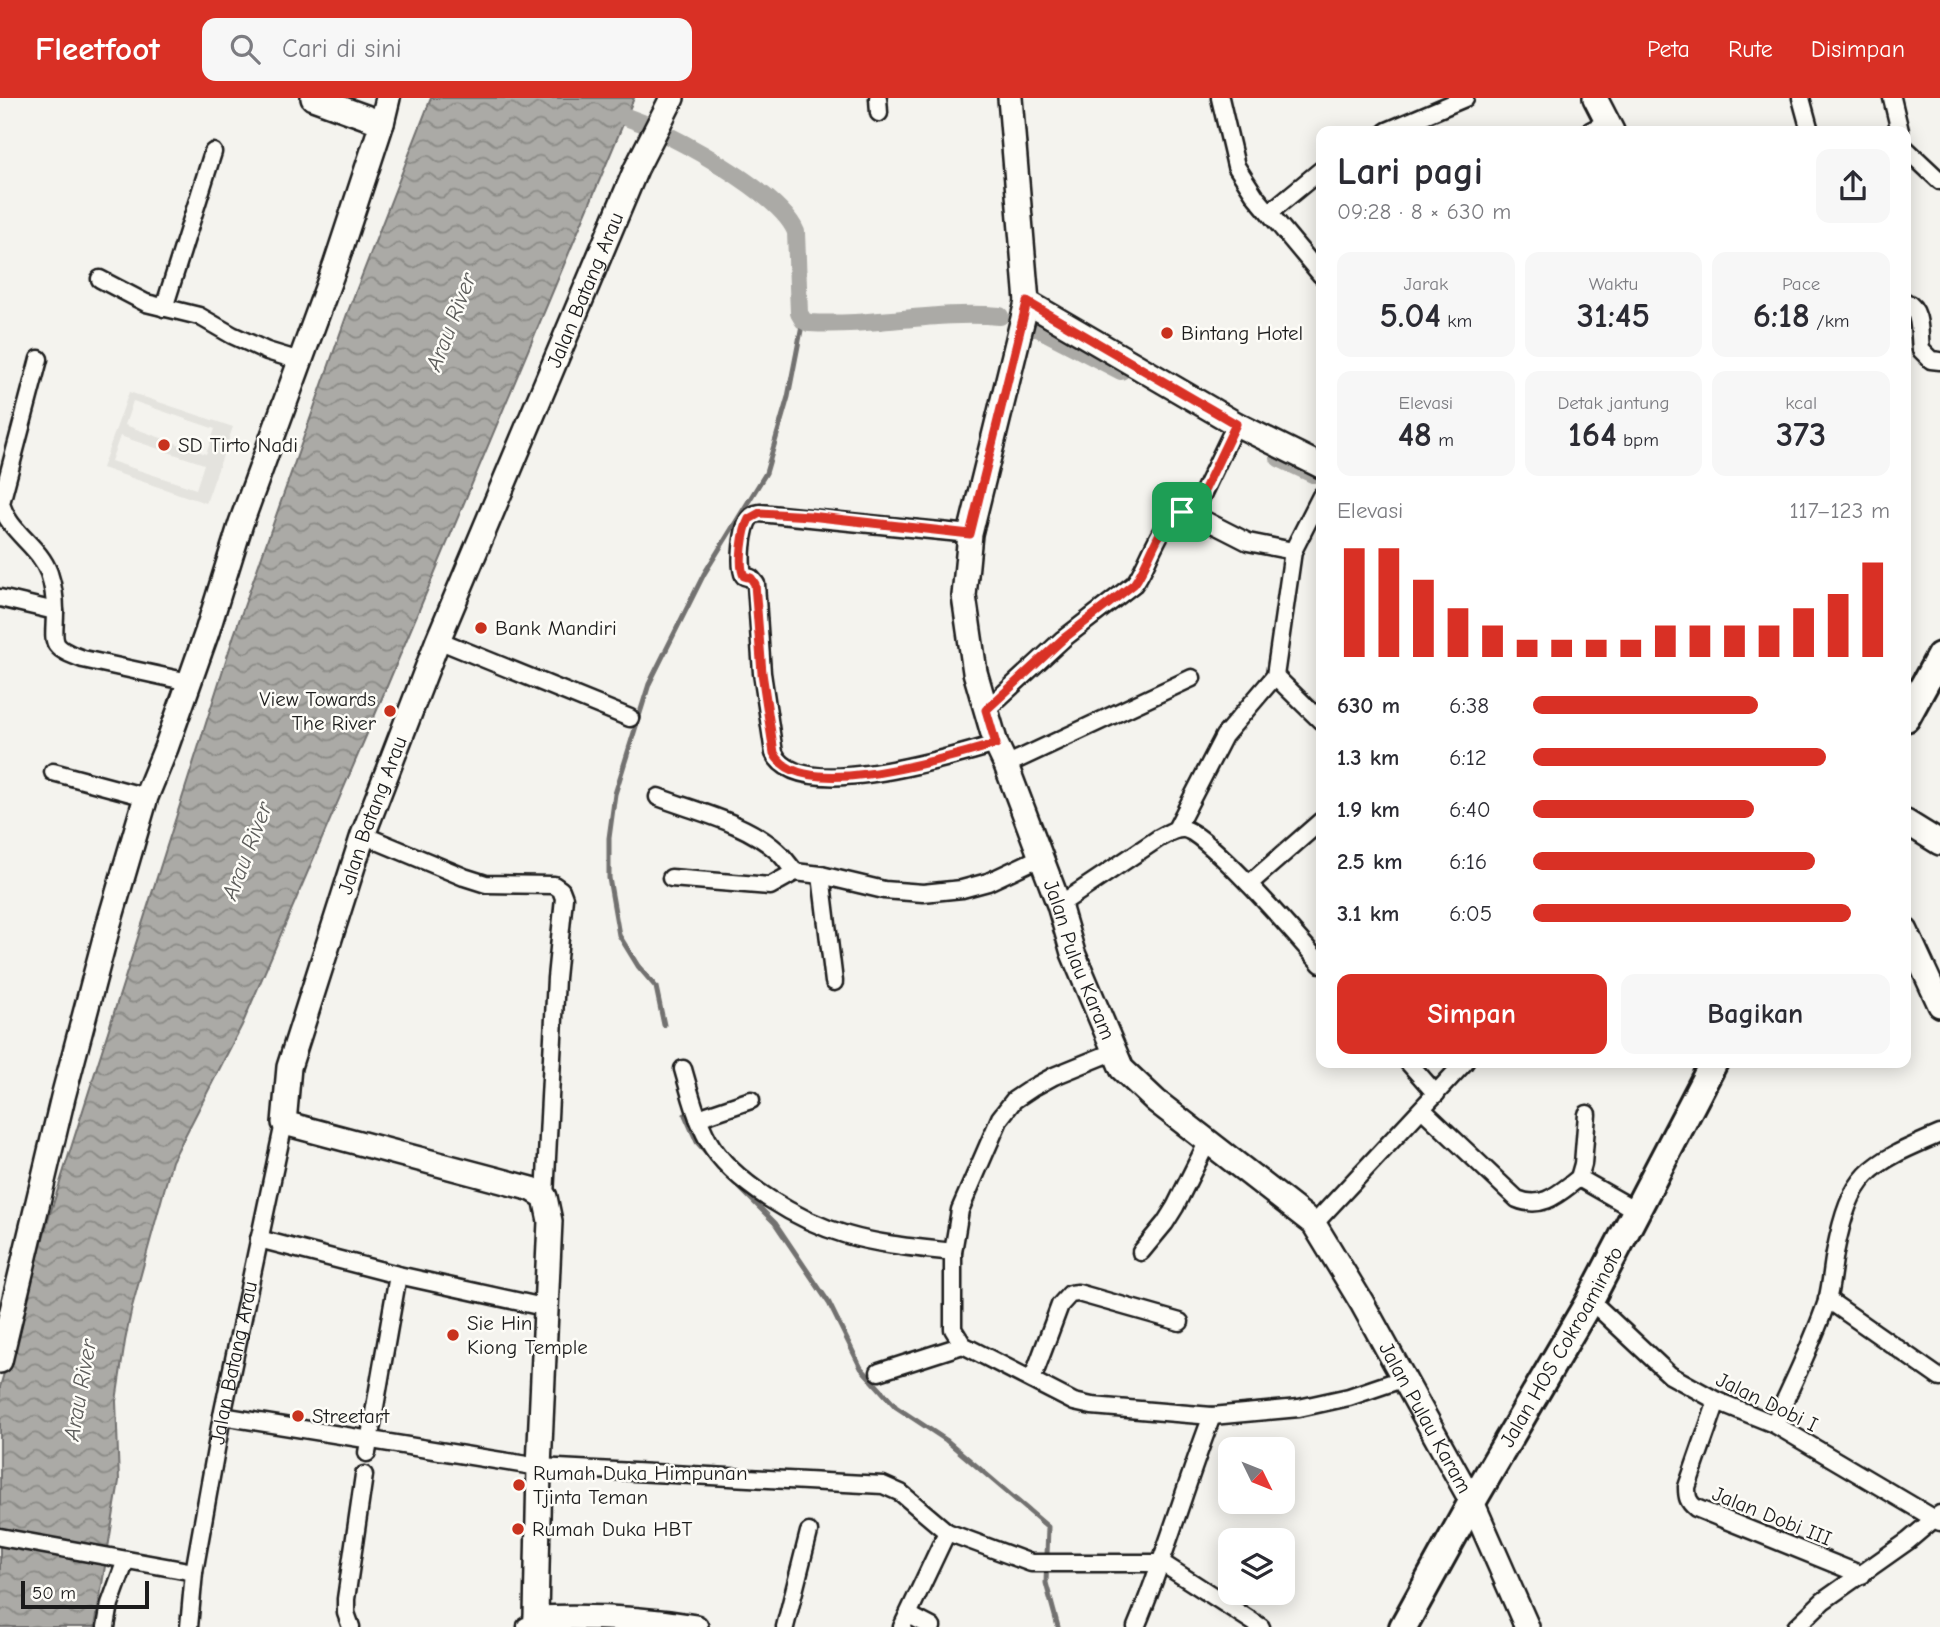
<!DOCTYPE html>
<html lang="id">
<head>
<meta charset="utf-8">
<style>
	:root { --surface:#fff; --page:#f7f7f7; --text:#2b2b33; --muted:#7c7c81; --accent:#d93025 }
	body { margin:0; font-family:"Comic Neue",sans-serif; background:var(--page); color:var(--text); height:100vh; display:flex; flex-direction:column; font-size:26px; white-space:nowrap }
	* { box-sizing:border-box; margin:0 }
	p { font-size:23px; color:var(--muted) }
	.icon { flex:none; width:38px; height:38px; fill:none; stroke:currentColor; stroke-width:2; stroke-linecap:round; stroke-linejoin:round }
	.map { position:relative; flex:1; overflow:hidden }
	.drawer { position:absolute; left:1316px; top:28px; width:595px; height:942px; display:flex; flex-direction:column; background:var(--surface); border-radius:14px; box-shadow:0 4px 18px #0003 }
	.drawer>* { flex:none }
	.needle { width:46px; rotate:133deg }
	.controls { position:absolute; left:1218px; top:1339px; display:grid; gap:14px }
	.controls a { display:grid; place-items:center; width:77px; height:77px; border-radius:14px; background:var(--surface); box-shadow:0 4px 18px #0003; font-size:35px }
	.scale { position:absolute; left:21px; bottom:18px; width:128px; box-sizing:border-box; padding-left:7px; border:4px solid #1c1c1c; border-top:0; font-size:19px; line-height:24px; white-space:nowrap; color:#1c1c1c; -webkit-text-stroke:5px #fdfcf7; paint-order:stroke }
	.pin { position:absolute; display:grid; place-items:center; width:60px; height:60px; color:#fff; margin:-30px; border-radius:14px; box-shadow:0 4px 10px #0006 }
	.round { display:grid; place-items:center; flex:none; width:74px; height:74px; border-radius:14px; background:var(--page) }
	.overview { display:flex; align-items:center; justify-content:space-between; height:119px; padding:0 21px }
	h1 { font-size:38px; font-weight:600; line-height:52px }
	.metrics { display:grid; grid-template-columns:repeat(3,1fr); gap:10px; height:119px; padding:7px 21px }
	.metrics div { display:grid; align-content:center; border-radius:14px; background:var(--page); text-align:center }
	.metrics b { font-size:35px; font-weight:600 }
	.metrics small { font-size:19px; font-weight:400 }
	.metrics p { font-size:19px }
	.chart { height:196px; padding:14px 21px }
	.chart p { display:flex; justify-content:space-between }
	.chart svg { width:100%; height:126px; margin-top:7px; stroke:var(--accent); stroke-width:6 }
	.action { display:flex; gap:14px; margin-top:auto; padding:14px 21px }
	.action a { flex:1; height:80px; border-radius:14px; background:var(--accent); color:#fff; font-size:28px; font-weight:600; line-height:80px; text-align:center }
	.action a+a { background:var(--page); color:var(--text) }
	ul { padding:0 21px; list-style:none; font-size:23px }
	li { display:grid; grid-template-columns:112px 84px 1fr; align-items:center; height:52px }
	li i { height:18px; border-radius:9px; background:var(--accent) }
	header { display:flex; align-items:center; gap:42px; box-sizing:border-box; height:98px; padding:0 35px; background:var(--accent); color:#fff }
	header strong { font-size:33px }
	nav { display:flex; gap:38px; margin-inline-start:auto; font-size:24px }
	.search { width:490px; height:63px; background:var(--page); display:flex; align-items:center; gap:18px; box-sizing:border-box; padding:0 24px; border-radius:14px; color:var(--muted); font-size:26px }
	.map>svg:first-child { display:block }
	.built { fill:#e4e3de; fill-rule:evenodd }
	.water { fill:url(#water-waves); stroke:#72716f; stroke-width:2 }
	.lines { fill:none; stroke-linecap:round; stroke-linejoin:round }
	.stream { stroke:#72716f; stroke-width:5 }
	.canal { stroke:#abaaa6; stroke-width:18 }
	.street-casing { stroke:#1c1c1c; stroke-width:21 }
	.secondary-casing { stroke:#1c1c1c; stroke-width:28 }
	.primary-casing { stroke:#1c1c1c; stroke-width:32 }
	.street { stroke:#fdfcf7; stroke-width:16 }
	.secondary { stroke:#fdfcf7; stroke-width:23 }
	.primary { stroke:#fdfcf7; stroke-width:26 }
	.route-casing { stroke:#fff; stroke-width:14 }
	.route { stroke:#d93025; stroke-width:9 }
	.poi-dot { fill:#c8321e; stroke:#fdfcf7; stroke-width:2.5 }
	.labels { text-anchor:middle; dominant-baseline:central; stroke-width:5; stroke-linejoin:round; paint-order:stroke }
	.street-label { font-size:21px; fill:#1c1c1c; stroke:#fdfcf7 }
	.poi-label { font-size:21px; fill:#1c1c1c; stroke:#fdfcf7; text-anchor:start }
	.water-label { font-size:23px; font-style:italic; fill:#5c5c5a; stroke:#fdfcf7 }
</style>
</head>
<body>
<header>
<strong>Fleetfoot</strong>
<div class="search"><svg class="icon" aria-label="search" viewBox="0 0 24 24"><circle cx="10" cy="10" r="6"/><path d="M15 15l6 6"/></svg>Cari di sini</div>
<nav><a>Peta</a><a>Rute</a><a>Disimpan</a></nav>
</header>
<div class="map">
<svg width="1940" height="1529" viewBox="0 0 1940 1529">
	<defs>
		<pattern id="water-waves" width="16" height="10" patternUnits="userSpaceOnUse" patternTransform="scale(1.75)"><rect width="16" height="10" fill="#abaaa6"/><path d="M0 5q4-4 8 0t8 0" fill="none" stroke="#8a8a86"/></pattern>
	</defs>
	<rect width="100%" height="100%" fill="#f4f3ee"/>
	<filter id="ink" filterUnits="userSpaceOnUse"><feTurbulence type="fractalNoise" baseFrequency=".0143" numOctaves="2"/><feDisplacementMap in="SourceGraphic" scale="14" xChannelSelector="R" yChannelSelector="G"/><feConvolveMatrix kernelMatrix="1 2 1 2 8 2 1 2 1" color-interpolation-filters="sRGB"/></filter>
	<g filter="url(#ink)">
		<!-- built -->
		<path class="built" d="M129,294L233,329L206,405L102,370ZM133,303L215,331L206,356L125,327ZM120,338L204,366L196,391L111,363Z"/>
		<!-- water -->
		<polygon class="water" points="431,0 634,0 369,631 242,927 172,1063 132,1209 125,1243 116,1303 119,1383 95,1529 0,1529 0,1289 50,1116 234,537 347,216"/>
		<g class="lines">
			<!-- stream -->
			<g class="stream">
				<polyline points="664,927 656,889 638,868 619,837 609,780 609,740 615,696 649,586 704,476 766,375 788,299 803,222"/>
				<polyline points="685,1017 697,1044 722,1072"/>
				<polyline points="736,1086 775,1125 829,1205 861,1270 896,1309 946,1342 1048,1429 1046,1485 1058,1529"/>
			</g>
			<!-- canal -->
			<g class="canal">
				<polyline points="626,19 642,25"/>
				<path d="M665,36C699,53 782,99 796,134L799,215L803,222L809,225C873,229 936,212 1000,218"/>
				<polyline points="1028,225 1121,273"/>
				<polyline points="1279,360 1313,376"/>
			</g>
			<!-- street casing -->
			<g class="street-casing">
				<g id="street">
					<polyline points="878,0 879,15"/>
					<polyline points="1220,0 1236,68 1256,99 1321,177"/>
					<polyline points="1801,0 1810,33"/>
					<polyline points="1892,0 1900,33"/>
					<polyline points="1387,33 1465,0"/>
					<polyline points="1590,33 1607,24"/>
					<polyline points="1906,51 1940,83"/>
					<polyline points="1270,114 1321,72"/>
					<polyline points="100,181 146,205 199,218 232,237 267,253 300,263"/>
					<path d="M1906,204C1922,211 1919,237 1921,252L1931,262L1940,263"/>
					<polyline points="164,210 213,54"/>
					<path d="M39,261L1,405C8,434 39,447 49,475C53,487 55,500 55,513C55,545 47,548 83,561L189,584"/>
					<polyline points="1193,416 1248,444 1293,453"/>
					<path d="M970,436L760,415C755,416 753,416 750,420C742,428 739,469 744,478L751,480L756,486L762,575L774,655C798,707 954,658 996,646"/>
					<polyline points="0,500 55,513"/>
					<polyline points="438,542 630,620"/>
					<polyline points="1275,578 1321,623"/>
					<path d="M986,612L1063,541L1134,486C1147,471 1163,414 1182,414C1186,413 1190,415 1193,416L1236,326"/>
					<polyline points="1006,667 1192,580"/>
					<polyline points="53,674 146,699"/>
					<path d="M658,699C697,714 745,724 777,753C784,759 789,767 795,774"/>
					<polyline points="1176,731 1224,638 1275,578 1293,453 1321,398"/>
					<polyline points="363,737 464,779 486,786 554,787 561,792 564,800 556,880 545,1099"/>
					<polyline points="821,777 834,884"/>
					<polyline points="671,780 770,788 795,774 821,777 884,792 923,795 962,791 988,784 1041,759"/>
					<polyline points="1249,786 1321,723"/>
					<path d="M1059,807L1159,740C1167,736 1175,730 1184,731C1207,734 1301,843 1321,866"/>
					<polyline points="1113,954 1054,978 1032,990 1014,1002 1000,1020 960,1112 953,1154 953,1231 963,1247 1074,1304 1092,1308 1212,1318 1299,1310 1349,1299 1405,1280"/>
					<polyline points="1408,964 1436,996"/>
					<path d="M683,971C690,995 696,1020 708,1042C732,1085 801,1124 847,1137C881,1147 918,1150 953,1154"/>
					<path d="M1422,1011L1517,1101C1543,1112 1559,1095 1579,1080"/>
					<polyline points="1587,1016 1583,1066 1579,1080 1637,1113"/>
					<polyline points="698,1020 751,1002"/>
					<polyline points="1314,1126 1465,964"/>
					<polyline points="259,1141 398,1177 548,1210"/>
					<polyline points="1141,1154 1165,1125 1175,1109 1208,1043"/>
					<polyline points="1827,1201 1940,1280"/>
					<polyline points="1590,1202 1670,1277 1717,1303 1774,1326 1940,1424"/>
					<polyline points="879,1274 963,1247"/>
					<polyline points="1032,1282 1060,1207 1070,1196 1078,1195 1180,1224"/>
					<path d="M1717,1303L1687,1389C1687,1399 1688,1404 1696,1410L1862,1477"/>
					<polyline points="222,1318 539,1369 883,1387 901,1395 947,1434 1031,1465 1162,1465 1261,1529"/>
					<path d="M1774,1326C1792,1286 1813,1245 1827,1203C1831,1188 1832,1171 1835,1155C1851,1075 1867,1067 1940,1036"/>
					<polyline points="367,1355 398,1177"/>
					<polyline points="0,1439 194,1474"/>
					<polyline points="909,1517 932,1529"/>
					<polyline points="106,1529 110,1506 126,1462"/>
					<path id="s1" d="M189,1529L194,1474L222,1318L284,1025"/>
					<polyline points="351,1529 346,1515 346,1501 364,1377"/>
					<polyline points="526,1529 526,1528"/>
					<polyline points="785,1529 809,1434"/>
					<polyline points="902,1529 947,1434"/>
					<path d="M1136,1529C1165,1460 1185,1388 1212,1318"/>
					<polyline points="1796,1529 1823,1503 1908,1443 1940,1416"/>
				</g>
			</g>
			<!-- secondary casing -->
			<g class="secondary-casing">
				<g id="secondary">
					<polyline points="313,0 382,25"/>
					<path id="s2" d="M1010,0L1027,204L970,436L964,498L975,574L996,646L1006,667L1059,807L1073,855L1122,971L1156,1003L1314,1126L1362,1205L1472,1404L1527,1529"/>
					<polyline points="1595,0 1612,33"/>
					<polyline points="1027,204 1236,326 1321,368"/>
					<polyline points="1906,724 1940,745"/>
					<polyline points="1906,833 1940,907"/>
					<polyline points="0,1263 63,999 109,825 146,699 166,650 207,534 241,425 335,168 382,25 388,0"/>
					<path id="s3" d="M536,1520L539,1369L550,1123L545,1099L532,1091L284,1025L289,969L363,737L438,542L636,71L672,0"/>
					<path d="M536,1520C589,1518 643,1520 696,1529"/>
				</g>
			</g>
			<!-- primary casing -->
			<g class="primary-casing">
				<g id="primary">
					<polyline points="1906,620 1940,558"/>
					<path id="s4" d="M1403,1529L1472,1404L1590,1202L1714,964"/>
				</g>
			</g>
			<!-- street -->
			<use href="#street" class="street"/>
			<!-- secondary -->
			<use href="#secondary" class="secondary"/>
			<!-- primary -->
			<use href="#primary" class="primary"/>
		</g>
	</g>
	<g class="lines" filter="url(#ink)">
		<!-- route casing -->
		<g class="route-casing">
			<path id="route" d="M1027,204L1236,326L1193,416C1187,415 1183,413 1177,415C1160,422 1148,469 1134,486L1063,541L986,612L996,646C953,658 799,707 774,655L762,575L755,486L751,480L744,478C738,467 743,432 749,421L760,415L810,418L970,436Z"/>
		</g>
		<!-- route -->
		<use href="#route" class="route"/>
	</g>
	<!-- markers -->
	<g class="poi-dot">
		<circle cx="1167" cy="235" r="7"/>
		<circle cx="164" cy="347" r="7"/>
		<circle cx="481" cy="530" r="7"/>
		<circle cx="390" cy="613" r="7"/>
		<circle cx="453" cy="1237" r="7"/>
		<circle cx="298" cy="1318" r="7"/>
		<circle cx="519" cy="1387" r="7"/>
		<circle cx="518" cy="1431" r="7"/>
	</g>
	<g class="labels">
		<!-- street labels -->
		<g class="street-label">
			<text stroke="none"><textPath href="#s3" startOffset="1582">Jalan Batang Arau</textPath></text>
			<text stroke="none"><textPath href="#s3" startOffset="1015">Jalan Batang Arau</textPath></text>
			<text stroke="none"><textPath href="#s2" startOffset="889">Jalan Pulau Karam</textPath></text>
			<text stroke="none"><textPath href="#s4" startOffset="322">Jalan HOS Cokroaminoto</textPath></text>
			<text stroke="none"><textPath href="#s1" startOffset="268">Jalan Batang Arau</textPath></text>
			<text transform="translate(1767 1304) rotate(26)">Jalan Dobi I</text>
			<text stroke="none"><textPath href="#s2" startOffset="1477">Jalan Pulau Karam</textPath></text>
			<text transform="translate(1772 1418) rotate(22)">Jalan Dobi III</text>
		</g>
		<!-- poi labels -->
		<g class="poi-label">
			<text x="1181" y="235">Bintang Hotel</text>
			<text x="178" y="347">SD Tirto Nadi</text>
			<text x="495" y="530">Bank Mandiri</text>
			<text x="376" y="601" text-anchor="end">View Towards<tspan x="376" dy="24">The River</tspan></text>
			<text x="467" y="1225">Sie Hin<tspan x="467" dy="24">Kiong Temple</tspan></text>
			<text x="312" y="1318">Streetart</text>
			<text x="533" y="1375">Rumah Duka Himpunan<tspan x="533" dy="24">Tjinta Teman</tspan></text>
			<text x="532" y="1431">Rumah Duka HBT</text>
		</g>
		<!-- water labels -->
		<g class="water-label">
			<text transform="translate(451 224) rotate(-69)">Arau River</text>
			<text transform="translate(247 753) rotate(-69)">Arau River</text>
			<text transform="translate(80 1292) rotate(-80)">Arau River</text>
		</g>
	</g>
</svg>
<div class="controls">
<a><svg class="needle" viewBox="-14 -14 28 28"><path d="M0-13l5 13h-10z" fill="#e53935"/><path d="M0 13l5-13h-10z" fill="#7c7c81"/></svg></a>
<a><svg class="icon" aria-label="layers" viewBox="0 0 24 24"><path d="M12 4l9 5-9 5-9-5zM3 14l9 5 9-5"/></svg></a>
</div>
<div class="scale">50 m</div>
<div class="pin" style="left:1182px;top:414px;background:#1e9e55"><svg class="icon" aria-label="arrive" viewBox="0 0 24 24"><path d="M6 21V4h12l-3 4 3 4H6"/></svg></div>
<section class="drawer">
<div class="overview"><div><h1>Lari pagi</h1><p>09:28 · 8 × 630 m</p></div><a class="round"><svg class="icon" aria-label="share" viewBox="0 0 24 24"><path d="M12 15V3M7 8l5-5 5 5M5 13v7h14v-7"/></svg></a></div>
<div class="metrics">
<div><p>Jarak</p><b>5.04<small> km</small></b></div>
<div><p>Waktu</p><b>31:45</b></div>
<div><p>Pace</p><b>6:18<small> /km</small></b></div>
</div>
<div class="metrics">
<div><p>Elevasi</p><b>48<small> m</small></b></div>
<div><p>Detak jantung</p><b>164<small> bpm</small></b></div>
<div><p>kcal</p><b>373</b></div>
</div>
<div class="chart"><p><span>Elevasi</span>117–123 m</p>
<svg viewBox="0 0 160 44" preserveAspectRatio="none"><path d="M5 44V6M15 44V6M25 44V17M35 44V27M45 44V33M55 44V38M65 44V38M75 44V38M85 44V38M95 44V33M105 44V33M115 44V33M125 44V33M135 44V27M145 44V22M155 44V11"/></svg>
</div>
<ul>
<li><b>630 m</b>6:38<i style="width:63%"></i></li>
<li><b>1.3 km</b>6:12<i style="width:82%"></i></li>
<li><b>1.9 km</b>6:40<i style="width:62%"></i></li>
<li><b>2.5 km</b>6:16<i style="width:79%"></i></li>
<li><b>3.1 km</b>6:05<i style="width:89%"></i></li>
</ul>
<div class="action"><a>Simpan</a><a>Bagikan</a></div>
</section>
</div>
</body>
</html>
